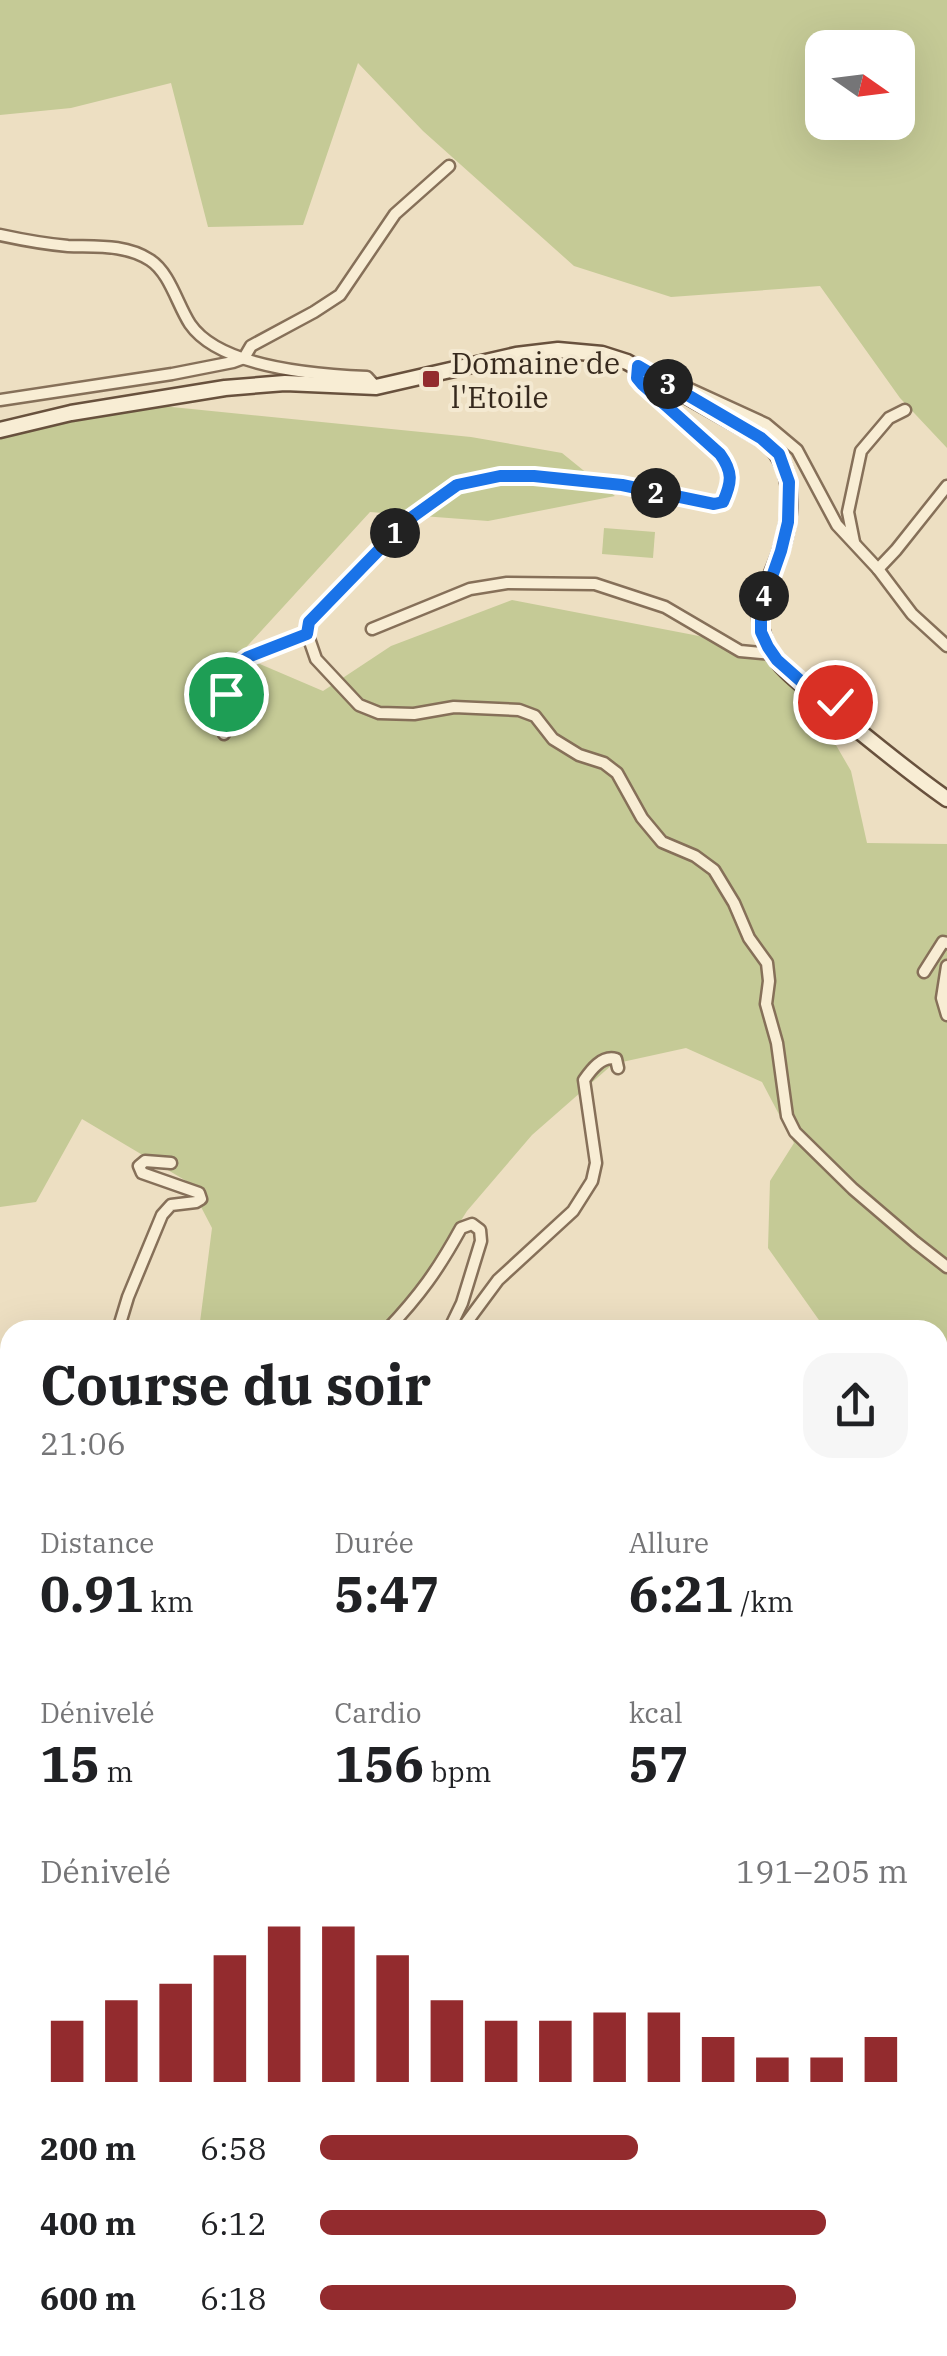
<!DOCTYPE html>
<html lang="fr">
<head>
<meta charset="utf-8">
<style>
	:root { --surface:#fff; --page:#f6f6f6; --text:#202124; --muted:#757577; --accent:#932b2e }
	body { margin:0; font-family:"IBM Plex Serif",serif; background:var(--page); color:var(--text); height:100vh; display:flex; flex-direction:column; font-size:38px; white-space:nowrap }
	* { box-sizing:border-box; margin:0 }
	p { font-size:32px; color:var(--muted) }
	.icon { flex:none; width:55px; height:55px; fill:none; stroke:currentColor; stroke-width:2; stroke-linecap:round; stroke-linejoin:round }
	.map { position:relative; flex:1; overflow:hidden }
	.details { position:absolute; left:0px; top:1320px; width:948px; height:1038px; display:flex; flex-direction:column; background:var(--surface); border-radius:30px 30px 0 0; box-shadow:0 10px 40px #0002 }
	.details>* { flex:none }
	.needle { width:65px; rotate:104deg }
	.buttons { position:absolute; left:805px; top:30px; display:grid; gap:20px }
	.buttons a { display:grid; place-items:center; width:110px; height:110px; border-radius:20px; background:var(--surface); box-shadow:0 10px 40px #0002; font-size:50px }
	.pin { position:absolute; display:grid; place-items:center; width:85px; height:85px; color:#fff; margin:-42px; border:5px solid #fff; border-radius:50%; box-shadow:0 2px 10px #0007 }
	.km { position:absolute; width:50px; height:50px; margin:-25px; border-radius:50%; background:#222; color:#fff; font-size:28px; line-height:50px; text-align:center }
	.round { display:grid; place-items:center; flex:none; width:105px; height:105px; border-radius:30px; background:var(--page) }
	.summary { display:flex; align-items:center; justify-content:space-between; height:170px; padding:0 40px }
	h1 { font-size:55px; font-weight:700; line-height:75px }
	.metrics { display:grid; grid-template-columns:repeat(3,1fr); gap:15px; height:170px; padding:10px 40px }
	.metrics div { display:grid; align-content:center }
	.metrics b { font-size:50px; font-weight:700 }
	.metrics small { font-size:28px; font-weight:400 }
	.metrics p { font-size:28px }
	.chart { height:280px; padding:20px 40px }
	.chart p { display:flex; justify-content:space-between }
	.chart svg { width:100%; height:180px; margin-top:10px; stroke:var(--accent); stroke-width:6 }
	ul { padding:0 40px; list-style:none; font-size:32px }
	li { display:grid; grid-template-columns:160px 120px 1fr; align-items:center; height:75px }
	li i { height:25px; border-radius:12px; background:var(--accent) }
	.map>svg:first-child { display:block }
	.farmland { fill:#e2d9af }
	.green { fill:#c5ca96; fill-rule:evenodd }
	.lines { fill:none; stroke-linecap:round; stroke-linejoin:round }
	.stream { stroke:#6b8d84; stroke-width:2.5 }
	.street-casing { stroke:#867059; stroke-width:15 }
	.secondary-casing { stroke:#68513d; stroke-width:19 }
	.highway-casing { stroke:#533f2e; stroke-width:22 }
	.street { stroke:#f8edd4; stroke-width:10 }
	.secondary { stroke:#f8edd4; stroke-width:14 }
	.highway { stroke:#db9d54; stroke-width:18 }
	.route-casing { stroke:#fff; stroke-width:20 }
	.route { stroke:#1a73e8; stroke-width:12 }
	.poi-dot { fill:#932b2e; stroke:#f4e9d1; stroke-width:4 }
	.labels { text-anchor:middle; dominant-baseline:central; stroke-width:8; stroke-linejoin:round; paint-order:stroke }
	.poi-label { font-size:30px; fill:#36291d; stroke:#f4e9d1; text-anchor:start }
</style>
</head>
<body>
<div class="map">
<svg width="947" height="2356" viewBox="0 0 947 2356">
	<rect width="100%" height="100%" fill="#eddfc2"/>
	<!-- farmland -->
	<g class="farmland">
		<polygon points="947,1381 947,1569 943,1540 938,1523 938,1385"/>
		<polygon points="947,1960 947,2112 938,2111 938,2017"/>
	</g>
	<!-- green -->
	<g class="green">
		<path d="M0,0H947V448L900,398L820,286L671,297L574,266L423,131L358,63L303,225L208,227L171,83L71,108L0,115ZM822,48H898V122H822Z"/>
		<polygon points="152,405 471,437 562,453 615,496 488,521 370,512 239,655 323,691 391,646 512,600 782,652 851,771 867,843 947,844 947,1381 938,1385 938,1330 826,1330 768,1248 770,1181 794,1143 762,1082 686,1048 613,1064 532,1135 467,1211 428,1272 380,1330 199,1330 212,1228 188,1182 82,1119 36,1202 0,1207 0,420"/>
		<polygon points="604,528 655,532 653,558 602,554"/>
		<polygon points="0,2237 10,2238 10,2348 781,2348 834,2356 0,2356"/>
	</g>
	<g class="lines">
		<!-- stream -->
		<g class="stream">
			<polyline points="938,1904 947,1904"/>
			<polyline points="0,2152 10,2154"/>
		</g>
		<!-- street casing -->
		<g class="street-casing">
			<g id="street">
				<path d="M0,235C23,240 45,244 68,246C96,247 125,244 150,260C170,273 177,304 190,324C220,368 319,375 367,377L376,387"/>
				<path d="M637,367V377L642,384L720,454C733,472 732,482 723,501L714,504L622,485L535,476H500L457,485L408,519L309,622L307,633L316,659L359,705L379,713L414,714L454,707L519,710L535,716L553,739L579,755L604,763L617,773L642,818L662,842L695,856L714,870L734,903L749,938L767,963L769,981L766,1004L777,1043L787,1116L795,1132L853,1189L915,1242L947,1267"/>
				<polyline points="668,379 766,424 797,450 837,525 878,569 912,614 947,646"/>
				<polyline points="0,400 172,374 233,362 244,358 251,346 314,312 340,295 395,214 449,166"/>
				<polyline points="854,542 848,512 861,451 889,418 905,410"/>
				<polyline points="878,569 896,550 947,486"/>
				<polyline points="372,629 470,589 507,583 595,584 665,607 740,651 772,654"/>
				<polyline points="824,680 835,695 835,702 830,707"/>
				<polyline points="224,734 233,719 251,701 247,694 207,697 206,692 232,677 238,665 248,657 307,633"/>
				<polyline points="947,966 942,998 947,1015"/>
				<polyline points="924,972 943,942 947,943"/>
				<polyline points="118,1330 128,1297 162,1215 171,1205 196,1202 201,1199 199,1193 142,1173 139,1166 145,1161 171,1163"/>
				<path d="M387,1330C420,1295 438,1270 461,1228L472,1224L480,1230L481,1241L462,1303L449,1330"/>
				<path d="M461,1330L498,1280L573,1211L592,1181L596,1163L584,1080C591,1070 602,1055 616,1059L618,1068"/>
				<polyline points="938,1590 947,1596"/>
				<polyline points="938,1828 947,1832"/>
				<polyline points="0,1926 10,1922"/>
			</g>
		</g>
		<!-- secondary casing -->
		<g class="secondary-casing">
			<g id="secondary">
				<path d="M0,430L71,413L225,388L285,383L376,387L516,355L558,350L602,354L627,362L761,438C797,463 793,512 781,550C772,578 752,608 764,638C775,668 808,689 832,709C870,740 907,771 947,799"/>
				<polyline points="0,1874 10,1873"/>
				<polyline points="938,1881 947,1881"/>
			</g>
		</g>
		<!-- highway casing -->
		<g class="highway-casing">
			<g id="highway">
				<polyline points="0,2209 10,2211"/>
				<polyline points="0,2222 10,2224"/>
				<polyline points="938,2347 947,2349"/>
				<polyline points="853,2348 906,2356"/>
			</g>
		</g>
		<!-- street -->
		<use href="#street" class="street"/>
		<!-- secondary -->
		<use href="#secondary" class="secondary"/>
		<!-- highway -->
		<use href="#highway" class="highway"/>
	</g>
	<g class="lines">
		<!-- route casing -->
		<g class="route-casing">
			<path id="route" d="M226,694L207,697L206,692L232,677L238,664L248,657L307,634L309,622L408,520L457,485L500,476H534L622,485L714,504L723,502C732,482 733,472 720,454L642,384L637,378L638,366L761,438L779,454L789,482L788,522L781,551L761,608V632L768,647L777,660L830,707L835,702"/>
		</g>
		<!-- route -->
		<use href="#route" class="route"/>
	</g>
	<!-- markers -->
	<rect class="poi-dot" x="421" y="369" width="20" height="20" rx="5"/>
	<g class="labels">
		<!-- poi labels -->
		<g class="poi-label">
			<text x="451" y="362">Domaine de<tspan x="451" dy="34">l'Etoile</tspan></text>
		</g>
	</g>
</svg>
<div class="buttons">
<a><svg class="needle" viewBox="-14 -14 28 28"><path d="M0-13l5 13h-10z" fill="#e53935"/><path d="M0 13l5-13h-10z" fill="#757577"/></svg></a>
</div>
<div class="pin" style="left:226px;top:694px;background:#1e9e55"><svg class="icon" aria-label="arrive" viewBox="0 0 24 24"><path d="M6 21V4h12l-3 4 3 4H6"/></svg></div>
<div class="pin" style="left:835px;top:702px;background:#d93025"><svg class="icon" aria-label="check" viewBox="0 0 24 24"><path d="M5 12l5 5 9-10"/></svg></div>
<b class="km" style="left:395px;top:533px">1</b>
<b class="km" style="left:656px;top:493px">2</b>
<b class="km" style="left:668px;top:384px">3</b>
<b class="km" style="left:764px;top:596px">4</b>
<section class="details">
<div class="summary"><div><h1>Course du soir</h1><p>21:06</p></div><a class="round"><svg class="icon" aria-label="share" viewBox="0 0 24 24"><path d="M12 15V3M7 8l5-5 5 5M5 13v7h14v-7"/></svg></a></div>
<div class="metrics">
<div><p>Distance</p><b>0.91<small> km</small></b></div>
<div><p>Durée</p><b>5:47</b></div>
<div><p>Allure</p><b>6:21<small> /km</small></b></div>
</div>
<div class="metrics">
<div><p>Dénivelé</p><b>15<small> m</small></b></div>
<div><p>Cardio</p><b>156<small> bpm</small></b></div>
<div><p>kcal</p><b>57</b></div>
</div>
<div class="chart"><p><span>Dénivelé</span>191–205 m</p>
<svg viewBox="0 0 160 44" preserveAspectRatio="none"><path d="M5 44V29M15 44V24M25 44V20M35 44V13M45 44V6M55 44V6M65 44V13M75 44V24M85 44V29M95 44V29M105 44V27M115 44V27M125 44V33M135 44V38M145 44V38M155 44V33"/></svg>
</div>
<ul>
<li><b>200 m</b>6:58<i style="width:54%"></i></li>
<li><b>400 m</b>6:12<i style="width:86%"></i></li>
<li><b>600 m</b>6:18<i style="width:81%"></i></li>
</ul>
</section>
</div>
</body>
</html>
